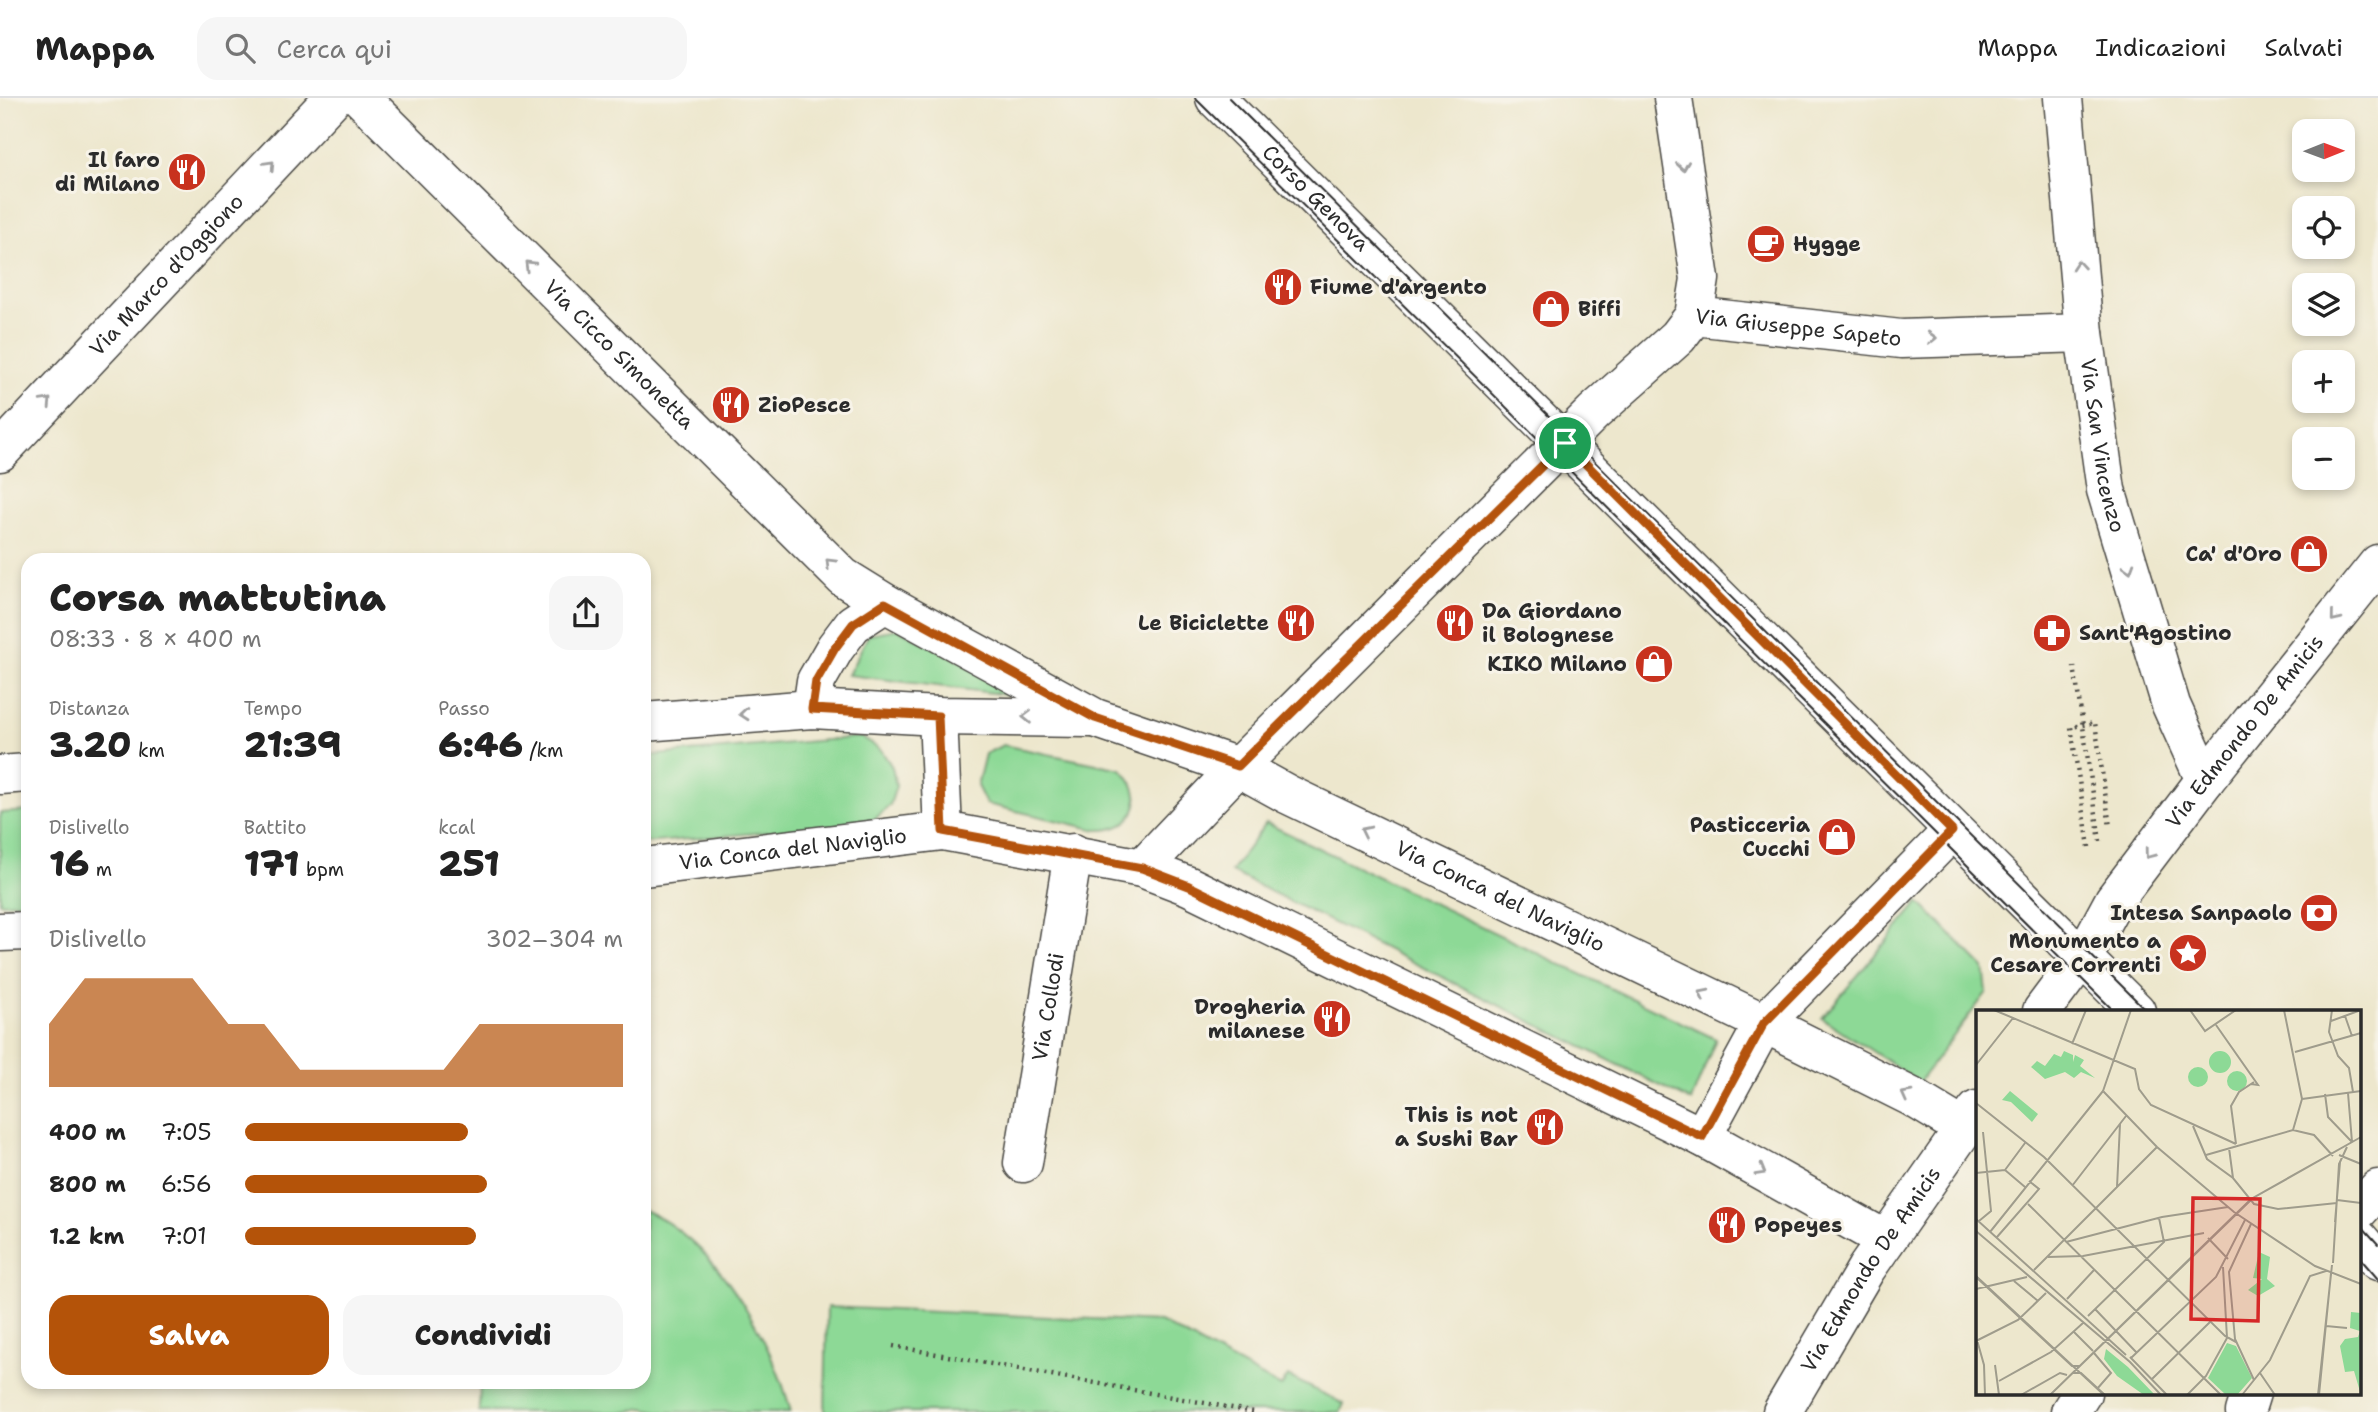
<!DOCTYPE html>
<html lang="it">
<head>
<meta charset="utf-8">
<style>
	:root { --surface:#fff; --page:#f6f6f6; --text:#222; --muted:#767676; --line:#e0e0e0; --accent:#b45309 }
	body { margin:0; font-family:"Shantell Sans",sans-serif; background:var(--page); color:var(--text); height:100vh; display:flex; flex-direction:column; font-size:26px; white-space:nowrap }
	* { box-sizing:border-box; margin:0 }
	p { font-size:23px; color:var(--muted) }
	.icon { flex:none; width:38px; height:38px; fill:none; stroke:currentColor; stroke-width:2; stroke-linecap:round; stroke-linejoin:round }
	.map { position:relative; flex:1; overflow:hidden }
	.details { position:absolute; left:21px; top:455px; width:630px; height:836px; display:flex; flex-direction:column; background:var(--surface); border-radius:21px; box-shadow:0 4px 10px #0003 }
	.details>* { flex:none }
	.needle { width:46px; rotate:89deg }
	.controls { position:absolute; left:2292px; top:21px; display:grid; gap:14px }
	.controls a { display:grid; place-items:center; width:63px; height:63px; border-radius:14px; background:var(--surface); box-shadow:0 4px 10px #0003; font-size:35px }
	.pin { position:absolute; display:grid; place-items:center; width:60px; height:60px; color:#fff; margin:-30px; border:4px solid #fff; border-radius:50%; box-shadow:0 2px 7px #0007 }
	.round { display:grid; place-items:center; flex:none; width:74px; height:74px; border-radius:21px; background:var(--page) }
	.overview { display:flex; align-items:center; justify-content:space-between; height:119px; padding:0 28px }
	h1 { font-size:38px; font-weight:800; line-height:52px }
	.figures { display:grid; grid-template-columns:repeat(3,1fr); gap:10px; height:119px; padding:7px 28px }
	.figures div { display:grid; align-content:center }
	.figures b { font-size:35px; font-weight:800 }
	.figures small { font-size:19px; font-weight:400 }
	.figures p { font-size:19px }
	.chart { height:196px; padding:14px 28px }
	.chart p { display:flex; justify-content:space-between }
	.chart svg { width:100%; height:126px; margin-top:7px; fill:var(--accent); opacity:.7 }
	.primary-button { display:flex; gap:14px; margin-top:auto; padding:14px 28px }
	.primary-button a { flex:1; height:80px; border-radius:21px; background:var(--accent); color:#fff; font-size:28px; font-weight:800; line-height:80px; text-align:center }
	.primary-button a+a { background:var(--page); color:var(--text) }
	ul { padding:0 28px; list-style:none; font-size:23px }
	li { display:grid; grid-template-columns:112px 84px 1fr; align-items:center; height:52px }
	li i { height:18px; border-radius:9px; background:var(--accent) }
	header { display:flex; align-items:center; gap:42px; box-sizing:border-box; height:98px; padding:0 35px; background:var(--surface); border-bottom:2px solid var(--line) }
	header strong { font-size:33px }
	nav { display:flex; gap:38px; margin-inline-start:auto; font-size:24px }
	.search { width:490px; height:63px; background:var(--page); display:flex; align-items:center; gap:18px; box-sizing:border-box; padding:0 24px; border-radius:21px; color:var(--muted); font-size:26px }
	.map>svg:first-child { display:block }
	.green { fill:#8dd996; stroke:#5c8260; stroke-width:2 }
	.lines { fill:none; stroke-linecap:round; stroke-linejoin:round }
	.minor-casing { stroke:#484743; stroke-width:41 }
	.path { stroke:#484743; stroke-width:4.5; stroke-dasharray:2 5; stroke-linecap:butt }
	.minor { stroke:#fff; stroke-width:38 }
	.tram { stroke:#2b2b2b; stroke-width:2 }
	.oneway { stroke:#a0a0a0 }
	.route-casing { stroke:#fff; stroke-width:14 }
	.route { stroke:#b45309; stroke-width:9 }
	.labels { text-anchor:middle; dominant-baseline:central; stroke-width:6; stroke-linejoin:round; paint-order:stroke }
	.poi-label { font-size:21px; font-weight:bold; fill:#2b2b2b; stroke:#f7f3e8; text-anchor:end }
	.street-label { font-size:21px; fill:#2b2b2b; stroke:#f7f3e8 }
	.inset-road { fill:none; stroke:#9f9c8c; stroke-width:2 }
	.view { fill:#d62828; fill-opacity:0.15; stroke:#d62828; stroke-width:3.5 }
	.inset-edge { fill:none; stroke:#2b2b2b; stroke-width:3.5 }
</style>
</head>
<body>
<header>
<strong>Mappa</strong>
<div class="search"><svg class="icon" aria-label="search" viewBox="0 0 24 24"><circle cx="10" cy="10" r="6"/><path d="M15 15l6 6"/></svg>Cerca qui</div>
<nav><a>Mappa</a><a>Indicazioni</a><a>Salvati</a></nav>
</header>
<div class="map">
<svg width="2378" height="1314" viewBox="0 0 2378 1314">
	<rect width="100%" height="100%" fill="#f7f3e8"/>
	<filter id="ink" filterUnits="userSpaceOnUse"><feTurbulence type="fractalNoise" baseFrequency=".0143" numOctaves="2"/><feDisplacementMap in="SourceGraphic" scale="14" xChannelSelector="R" yChannelSelector="G"/><feConvolveMatrix kernelMatrix="1 2 1 2 8 2 1 2 1" color-interpolation-filters="sRGB"/></filter>
	<filter id="wash" filterUnits="userSpaceOnUse"><feTurbulence type="fractalNoise" baseFrequency=".00686" numOctaves="4" result="noise"/><feDisplacementMap in="SourceGraphic" scale="28" xChannelSelector="R" yChannelSelector="G"/><feGaussianBlur stdDeviation="1.57" result="paint"/><feColorMatrix in="noise" values="0 0 0 0 0 0 0 0 0 0 0 0 0 0 0 0 0 1.4 0 .05"/><feComposite in="paint" operator="in"/></filter>
	<g filter="url(#wash)">
		<rect width="100%" height="100%" fill="#ede7cd"/>
		<!-- green -->
		<g class="green">
			<polygon points="898,531 1033,600 848,577 869,536"/>
			<polygon points="861,639 881,652 892,669 896,688 890,707 871,725 644,745 644,658"/>
			<path d="M1003,647L1121,671C1150,697 1136,734 1097,732L986,706L977,688L985,656Z"/>
			<polygon points="28,713 28,804 0,805 0,715"/>
			<polygon points="1266,725 1716,941 1691,1003 1231,774"/>
			<polygon points="1919,804 1984,870 1987,894 1919,984 1822,920"/>
			<path d="M644,1112C716,1143 772,1241 791,1314H662L644,1310L626,1314H479L480,1285L644,1284Z"/>
			<polygon points="827,1209 1160,1224 1281,1289 1288,1278 1344,1306 1340,1314 825,1314"/>
		</g>
	</g>
	<g filter="url(#ink)">
		<g class="lines">
			<!-- minor casing -->
			<g class="minor-casing">
				<g id="minor">
					<path id="s1" d="M361,0L843,479L885,505L1095,620L1238,669L1287,696L1764,925L1912,999L1965,1031"/>
					<path id="s2" d="M1215,0L2136,913"/>
					<path id="s3" d="M2063,0L2084,235L2106,392L2171,607L2205,682"/>
					<path id="s4" d="M1694,218L1901,241L2084,235"/>
					<path id="s5" d="M0,354L333,0"/>
					<polyline points="812,611 816,583 835,550 853,526 885,505"/>
					<polyline points="938,618 943,733"/>
					<polyline points="644,624 812,611 938,618 1090,620"/>
					<polyline points="0,677 28,675"/>
					<path id="s6" d="M644,769L943,733L1142,770L1189,788L1702,1039L1886,1142"/>
					<polyline points="1142,770 1238,669 1594,314 1678,239 1694,218 1700,181 1673,0"/>
					<polyline points="0,834 28,833"/>
					<path id="s7" d="M2042,913L2086,854L2114,802L2205,682L2378,466"/>
					<polyline points="1702,1039 1764,925 1952,733"/>
					<path id="s8" d="M1023,1065L1073,755"/>
					<polyline points="2359,1112 2378,1091"/>
					<polyline points="2359,1141 2378,1163"/>
					<path id="s9" d="M1782,1314L1866,1171L1977,1012"/>
					<polyline points="2070,1314 2082,1295"/>
					<polyline points="2245,1314 2251,1295"/>
				</g>
			</g>
			<!-- path -->
			<g class="path">
				<polyline points="2074,568 2100,743"/>
				<polyline points="2089,749 2071,629 2095,625 2110,729"/>
				<polyline points="893,1248 1254,1314"/>
			</g>
			<!-- minor -->
			<use href="#minor" class="minor"/>
			<!-- tram -->
			<g class="tram">
				<polyline points="1195,0 2114,913"/>
				<polyline points="1229,0 2147,913"/>
				<polyline points="2359,1125 2378,1146"/>
				<polyline points="2359,1159 2378,1181"/>
			</g>
		</g>
		<!-- one-way arrows -->
		<defs><path id="oneway-chevron" d="M-2-3.5L2.5 0L-2 3.5" fill="none" stroke-width="1.6" stroke-linecap="round" stroke-linejoin="round" transform="scale(1.75)"/></defs>
		<g class="oneway">
			<use href="#oneway-chevron" transform="translate(270 67) rotate(-47)"/>
			<use href="#oneway-chevron" transform="translate(1683 68) rotate(82)"/>
			<use href="#oneway-chevron" transform="translate(529 167) rotate(-135)"/>
			<use href="#oneway-chevron" transform="translate(2078 167) rotate(-95)"/>
			<use href="#oneway-chevron" transform="translate(1932 240) rotate(-2)"/>
			<use href="#oneway-chevron" transform="translate(47 304) rotate(-47)"/>
			<use href="#oneway-chevron" transform="translate(830 465) rotate(-135)"/>
			<use href="#oneway-chevron" transform="translate(2129 470) rotate(73)"/>
			<use href="#oneway-chevron" transform="translate(2335 519) rotate(129)"/>
			<use href="#oneway-chevron" transform="translate(744 616) rotate(175)"/>
			<use href="#oneway-chevron" transform="translate(1027 619) rotate(-179)"/>
			<use href="#oneway-chevron" transform="translate(1365 733) rotate(-154)"/>
			<use href="#oneway-chevron" transform="translate(2149 756) rotate(127)"/>
			<use href="#oneway-chevron" transform="translate(1703 896) rotate(-154)"/>
			<use href="#oneway-chevron" transform="translate(1906 997) rotate(-152)"/>
			<use href="#oneway-chevron" transform="translate(1761 1073) rotate(30)"/>
		</g>
	</g>
	<g class="lines" filter="url(#ink)">
		<!-- route casing -->
		<g class="route-casing">
			<polygon id="route" points="1565,345 1952,733 1764,925 1702,1039 1189,788 1142,770 943,733 938,618 812,611 816,583 835,550 853,526 885,505 1095,620 1238,668"/>
		</g>
		<!-- route -->
		<use href="#route" class="route"/>
	</g>
	<!-- icons -->
	<defs>
		<g id="restaurant-disc" transform="scale(2.0125)"><circle r="9.5" fill="#c8321e" stroke="#f7f3e8"/><path d="M-5-6h1v4h1v-4h1v4h1v-4h1v5L-1.5 .5V6h-2V.5L-5-1ZM5-6V6H3V1.5H1.5Q1.5-4 5-6Z" fill="#fff"/></g>
		<g id="cafe-disc" transform="scale(2.0125)"><circle r="9.5" fill="#c8321e" stroke="#f7f3e8"/><path d="M-5.5-4.5H6V0H3Q3 3.5 0 3.5H-2.5Q-5.5 3.5-5.5 0ZM3-3.2v2h1.7v-2ZM-6 4.5H4V6H-6Z" fill="#fff"/></g>
		<g id="shop-disc" transform="scale(2.0125)"><circle r="9.5" fill="#c8321e" stroke="#f7f3e8"/><path d="M-5-2.5h2.3a2.7 3.5 0 0 1 5.4 0H5L5.5 6h-11ZM-1.5-2.5h3a1.5 2.3 0 0 0-3 0Z" fill="#fff"/></g>
		<g id="pharmacy-disc" transform="scale(2.0125)"><circle r="9.5" fill="#c8321e" stroke="#f7f3e8"/><path d="M-2-6h4v4h4v4h-4v4h-4v-4h-4v-4h4Z" fill="#fff"/></g>
		<g id="bank-disc" transform="scale(2.0125)"><circle r="9.5" fill="#c8321e" stroke="#f7f3e8"/><path d="M-6-4H6V4H-6ZM0-2.3a2.3 2.3 0 1 0 0 4.6a2.3 2.3 0 1 0 0-4.6Z" fill="#fff"/></g>
		<g id="sight-disc" transform="scale(2.0125)"><circle r="9.5" fill="#c8321e" stroke="#f7f3e8"/><path d="M0-6L1.8-2.2L6-1.7L2.9 1.2L3.7 5.4L0 3.3L-3.7 5.4L-2.9 1.2L-6-1.7L-1.8-2.2Z" fill="#fff"/></g>
	</defs>
	<g fill-rule="evenodd">
		<use href="#restaurant-disc" x="187" y="74"/>
		<use href="#cafe-disc" x="1766" y="146"/>
		<use href="#restaurant-disc" x="1283" y="189"/>
		<use href="#shop-disc" x="1551" y="211"/>
		<use href="#restaurant-disc" x="731" y="307"/>
		<use href="#shop-disc" x="2309" y="456"/>
		<use href="#restaurant-disc" x="1296" y="525"/>
		<use href="#restaurant-disc" x="1455" y="525"/>
		<use href="#pharmacy-disc" x="2052" y="535"/>
		<use href="#shop-disc" x="1654" y="566"/>
		<use href="#shop-disc" x="1837" y="739"/>
		<use href="#bank-disc" x="2319" y="815"/>
		<use href="#sight-disc" x="2188" y="855"/>
		<use href="#restaurant-disc" x="1332" y="921"/>
		<use href="#restaurant-disc" x="1545" y="1029"/>
		<use href="#restaurant-disc" x="1727" y="1127"/>
	</g>
	<g class="labels">
		<!-- poi labels -->
		<g class="poi-label">
			<text x="160" y="62">Il faro<tspan x="160" dy="24">di Milano</tspan></text>
			<text x="1793" y="146" text-anchor="start">Hygge</text>
			<text x="1310" y="189" text-anchor="start">Fiume d'argento</text>
			<text x="1578" y="211" text-anchor="start">Biffi</text>
			<text x="758" y="307" text-anchor="start">ZioPesce</text>
			<text x="2282" y="456">Ca' d'Oro</text>
			<text x="1482" y="513" text-anchor="start">Da Giordano<tspan x="1482" dy="24">il Bolognese</tspan></text>
			<text x="1269" y="525">Le Biciclette</text>
			<text x="2079" y="535" text-anchor="start">Sant'Agostino</text>
			<text x="1627" y="566">KIKO Milano</text>
			<text x="1810" y="727">Pasticceria<tspan x="1810" dy="24">Cucchi</tspan></text>
			<text x="2292" y="815">Intesa Sanpaolo</text>
			<text x="2161" y="843">Monumento a<tspan x="2161" dy="24">Cesare Correnti</tspan></text>
			<text x="1305" y="909">Drogheria<tspan x="1305" dy="24">milanese</tspan></text>
			<text x="1518" y="1017">This is not<tspan x="1518" dy="24">a Sushi Bar</tspan></text>
			<text x="1754" y="1127" text-anchor="start">Popeyes</text>
		</g>
		<!-- street labels -->
		<g class="street-label">
			<text stroke="none"><textPath href="#s2" startOffset="142">Corso Genova</textPath></text>
			<text stroke="none"><textPath href="#s5" startOffset="243">Via Marco d'Oggiono</textPath></text>
			<text stroke="none"><textPath href="#s4" startOffset="105">Via Giuseppe Sapeto</textPath></text>
			<text stroke="none"><textPath href="#s1" startOffset="364">Via Cicco Simonetta</textPath></text>
			<text stroke="none"><textPath href="#s3" startOffset="350">Via San Vincenzo</textPath></text>
			<text stroke="none"><textPath href="#s7" startOffset="346">Via Edmondo De Amicis</textPath></text>
			<text stroke="none"><textPath href="#s6" startOffset="150">Via Conca del Naviglio</textPath></text>
			<text stroke="none"><textPath href="#s1" startOffset="1412">Via Conca del Naviglio</textPath></text>
			<text stroke="none"><textPath href="#s8" startOffset="158">Via Collodi</textPath></text>
			<text stroke="none"><textPath href="#s9" startOffset="168">Via Edmondo De Amicis</textPath></text>
		</g>
	</g>
	<!-- overview -->
	<g transform="translate(1976 912)">
		<rect width="385" height="385" fill="#ede7cd"/>
		<path d="M88,41L97,45V52L99,45L108,50L104,56L119,68L105,62L98,68L89,62L69,69L55,57L61,51L69,56L78,44L85,47ZM233 52a11 11 0 1 1 22 0a11 11 0 1 1-22 0ZM212 67a10 10 0 1 1 20 0a10 10 0 1 1-20 0ZM251 71a10 10 0 1 1 20 0a10 10 0 1 1-20 0ZM34,81L62,104L56,112L35,92L26,90ZM283,242L294,247L291,269L299,276L282,286L272,280L286,269L277,268ZM375,302L385,303V385L378,361L369,362L364,336L369,329L382,327L384,321L374,318ZM251,333L260,336L276,368L261,385H250L232,368ZM130,339L152,357L179,385H168L141,366L128,349Z" fill="#8dd996"/>
		<path class="inset-road" d="M18,0L159,59L163,79L175,95L260,134M214,0L229,21L260,0M308,0L326,89L317,120M356,0L353,22L362,46L373,58L377,82M369,6L376,26M355,11L385,0M240,15L282,75L275,74M96,34L110,0M319,42L385,23M0,55L37,8M127,81L181,137L258,202L339,256L385,274M127,81L155,0M372,83L376,132M349,84L352,107L376,132M326,89L385,81M0,93L68,147L249,326L260,332M217,116L231,149L257,168L278,194L302,199L361,193M260,134L255,96L263,82L278,72M253,138L257,168M230,145L317,120L338,125L357,146M363,145L385,154M29,160L49,133M29,160L49,177M0,163L29,160M96,176L150,106M141,177L144,114M361,190L385,193M52,194L245,385M0,209L150,345M3,211L15,201L7,122M359,212L364,152L370,139M275,214L253,262L259,329L278,370M0,221L154,352L185,385M14,222L127,81M21,227L63,179L53,171M232,228L252,249M90,232L186,207L252,197M72,247L107,246L228,223M357,253L363,154L371,137M247,257L251,328M58,260L181,137M0,266L128,385M0,267L96,356H105M38,271L62,291M0,279L51,267M91,289L118,260M119,299L161,343M112,306L188,232L183,208M350,316L371,318M97,321L117,341M1,330L8,355L9,385M0,331L42,310L70,283M118,343L135,363L121,379M154,347L191,385M155,348L240,267L269,210M19,355L23,385M96,363H105L129,385M284,363L299,385M176,369L235,311M23,371L75,342L107,313M45,385L84,363L91,365M74,385L277,188L385,127M74,385L275,189L385,127M211,385L230,366L251,328M266,385L294,350L334,266L350,261M342,385L356,255M343,385L355,263"/>
		<path class="view" d="M217,188L284,189L282,311L215,309Z"/>
		<rect width="385" height="385" class="inset-edge"/>
	</g>
</svg>
<div class="controls">
<a><svg class="needle" viewBox="-14 -14 28 28"><path d="M0-13l5 13h-10z" fill="#e53935"/><path d="M0 13l5-13h-10z" fill="#767676"/></svg></a>
<a><svg class="icon" aria-label="locate" viewBox="0 0 24 24"><circle cx="12" cy="12" r="6"/><path d="M12 2v4M12 18v4M2 12h4M18 12h4"/></svg></a>
<a><svg class="icon" aria-label="layers" viewBox="0 0 24 24"><path d="M12 4l9 5-9 5-9-5zM3 14l9 5 9-5"/></svg></a>
<a>+</a>
<a>−</a>
</div>
<div class="pin" style="left:1565px;top:345px;background:#1e9e55"><svg class="icon" aria-label="arrive" viewBox="0 0 24 24"><path d="M6 21V4h12l-3 4 3 4H6"/></svg></div>
<section class="details">
<div class="overview"><div><h1>Corsa mattutina</h1><p>08:33 · 8 × 400 m</p></div><a class="round"><svg class="icon" aria-label="share" viewBox="0 0 24 24"><path d="M12 15V3M7 8l5-5 5 5M5 13v7h14v-7"/></svg></a></div>
<div class="figures">
<div><p>Distanza</p><b>3.20<small> km</small></b></div>
<div><p>Tempo</p><b>21:39</b></div>
<div><p>Passo</p><b>6:46<small> /km</small></b></div>
</div>
<div class="figures">
<div><p>Dislivello</p><b>16<small> m</small></b></div>
<div><p>Battito</p><b>171<small> bpm</small></b></div>
<div><p>kcal</p><b>251</b></div>
</div>
<div class="chart"><p><span>Dislivello</span>302–304 m</p>
<svg viewBox="0 0 160 44" preserveAspectRatio="none"><path d="M0 44V22L10 6L20 6L30 6L40 6L50 22L60 22L70 38L80 38L90 38L100 38L110 38L120 22L130 22L140 22L150 22L160 22V44z"/></svg>
</div>
<ul>
<li><b>400 m</b>7:05<i style="width:59%"></i></li>
<li><b>800 m</b>6:56<i style="width:64%"></i></li>
<li><b>1.2 km</b>7:01<i style="width:61%"></i></li>
</ul>
<div class="primary-button"><a>Salva</a><a>Condividi</a></div>
</section>
</div>
</body>
</html>
